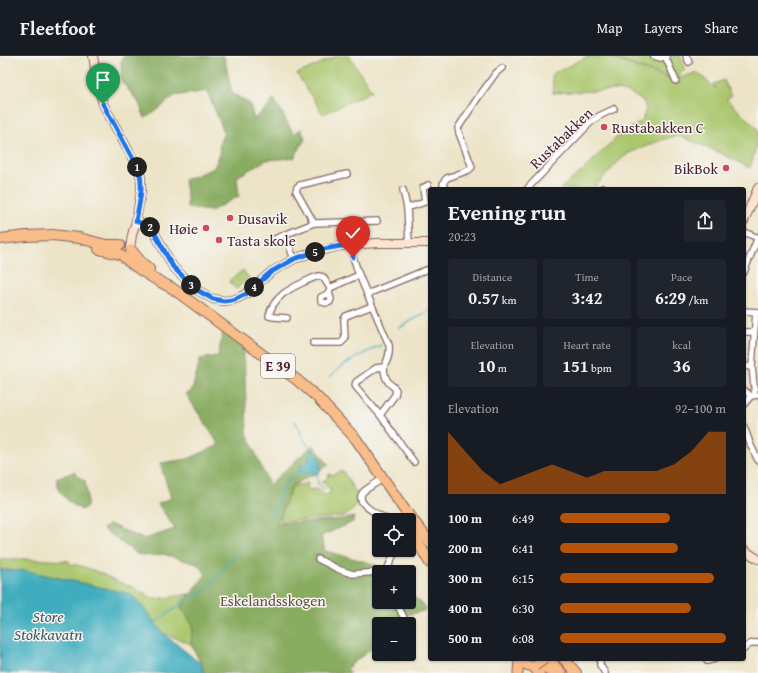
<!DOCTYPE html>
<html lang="en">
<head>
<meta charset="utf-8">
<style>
	:root { --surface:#171b24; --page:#20242c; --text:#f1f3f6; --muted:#9ea1a6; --line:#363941; --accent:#b45309 }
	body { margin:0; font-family:"Gentium Book Plus",serif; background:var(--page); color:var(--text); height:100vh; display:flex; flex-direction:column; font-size:15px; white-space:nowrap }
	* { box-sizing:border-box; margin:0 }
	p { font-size:13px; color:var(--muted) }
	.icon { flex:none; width:22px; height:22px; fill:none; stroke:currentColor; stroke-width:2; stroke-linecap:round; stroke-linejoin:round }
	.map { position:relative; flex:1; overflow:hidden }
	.details { position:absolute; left:428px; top:131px; width:318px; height:474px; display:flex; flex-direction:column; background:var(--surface); border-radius:4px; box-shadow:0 1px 3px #0004 }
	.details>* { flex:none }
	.controls { position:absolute; left:372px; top:457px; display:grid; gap:8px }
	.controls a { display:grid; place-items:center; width:44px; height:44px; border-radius:4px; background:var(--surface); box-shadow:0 1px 3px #0004; font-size:20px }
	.pin { position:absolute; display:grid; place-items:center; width:34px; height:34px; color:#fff; margin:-41px -17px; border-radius:50% 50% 50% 0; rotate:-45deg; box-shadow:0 0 4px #0007 }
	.pin .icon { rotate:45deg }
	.km { position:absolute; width:20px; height:20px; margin:-10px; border-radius:50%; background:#222; color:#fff; font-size:11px; line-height:20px; text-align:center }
	.round { display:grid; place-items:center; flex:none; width:42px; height:42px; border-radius:4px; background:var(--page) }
	.head { display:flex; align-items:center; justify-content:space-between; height:68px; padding:0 20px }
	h1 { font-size:22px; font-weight:600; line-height:30px }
	.figures { display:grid; grid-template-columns:repeat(3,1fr); gap:6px; height:68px; padding:4px 20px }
	.figures div { display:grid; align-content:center; border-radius:4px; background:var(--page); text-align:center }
	.figures b { font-size:17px; font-weight:600 }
	.figures small { font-size:11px; font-weight:400 }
	.figures p { font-size:11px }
	.chart { height:112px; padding:8px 20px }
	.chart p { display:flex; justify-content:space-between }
	.chart svg { width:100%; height:72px; margin-top:4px; fill:var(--accent); opacity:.7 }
	ul { padding:0 20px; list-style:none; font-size:13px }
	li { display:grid; grid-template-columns:64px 48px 1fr; align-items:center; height:30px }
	li i { height:10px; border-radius:5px; background:var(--accent) }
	header { display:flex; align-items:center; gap:24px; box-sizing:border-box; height:56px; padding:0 20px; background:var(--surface); border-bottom:1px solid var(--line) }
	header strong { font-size:19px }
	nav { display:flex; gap:22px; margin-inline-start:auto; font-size:14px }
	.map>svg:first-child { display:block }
	.green { fill:#abc76e; stroke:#7a734c }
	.forest { fill:#88ac61; stroke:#696646 }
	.water { fill:#40adbe; stroke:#456674 }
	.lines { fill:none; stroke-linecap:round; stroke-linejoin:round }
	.stream { stroke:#40adbe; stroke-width:1.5 }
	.street-casing { stroke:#836462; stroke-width:8 }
	.secondary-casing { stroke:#836462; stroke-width:10 }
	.primary-casing { stroke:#836462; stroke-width:11 }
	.highway-casing { stroke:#836462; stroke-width:12 }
	.street { stroke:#fff; stroke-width:5.5 }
	.secondary { stroke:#fce5d0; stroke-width:8 }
	.primary { stroke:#f8bd89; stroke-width:9 }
	.highway { stroke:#f8bd89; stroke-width:10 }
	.primary-bridge-casing { stroke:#836462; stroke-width:11; stroke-linecap:butt }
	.primary-bridge { stroke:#f8bd89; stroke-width:9 }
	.route-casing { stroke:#fff; stroke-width:8 }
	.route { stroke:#1a73e8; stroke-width:5 }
	.poi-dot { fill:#d1495b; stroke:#f6f6f2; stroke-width:1.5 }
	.labels { text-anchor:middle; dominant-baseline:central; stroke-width:3; stroke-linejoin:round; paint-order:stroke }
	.shield { fill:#f6f6f2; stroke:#7e6067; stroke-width:1 }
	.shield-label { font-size:14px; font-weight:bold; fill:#4a1f2b }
	.poi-label { font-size:15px; fill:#4a1f2b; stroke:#f6f6f2; text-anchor:start }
	.street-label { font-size:15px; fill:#4a1f2b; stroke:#f6f6f2 }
	.park-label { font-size:15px; fill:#67513f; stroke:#f6f6f2 }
	.water-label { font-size:16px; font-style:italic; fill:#465866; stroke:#f6f6f2 }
</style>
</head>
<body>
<header>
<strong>Fleetfoot</strong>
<nav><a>Map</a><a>Layers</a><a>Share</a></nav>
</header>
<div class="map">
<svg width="758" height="617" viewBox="0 0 758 617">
	<rect width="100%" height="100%" fill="#f6f6f2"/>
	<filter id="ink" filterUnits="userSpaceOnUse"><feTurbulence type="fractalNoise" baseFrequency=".025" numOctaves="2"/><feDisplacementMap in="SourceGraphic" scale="8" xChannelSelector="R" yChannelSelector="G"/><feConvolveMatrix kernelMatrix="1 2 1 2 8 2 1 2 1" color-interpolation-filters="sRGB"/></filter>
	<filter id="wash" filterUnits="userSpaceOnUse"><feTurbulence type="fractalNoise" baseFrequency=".012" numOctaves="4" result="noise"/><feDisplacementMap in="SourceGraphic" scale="16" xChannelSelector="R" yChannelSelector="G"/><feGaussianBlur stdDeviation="0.9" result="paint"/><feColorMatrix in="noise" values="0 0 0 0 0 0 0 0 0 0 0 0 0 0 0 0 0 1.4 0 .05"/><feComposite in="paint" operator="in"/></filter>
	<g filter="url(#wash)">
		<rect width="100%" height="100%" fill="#ede4c7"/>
		<!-- green -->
		<g class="green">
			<polygon points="337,0 349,0 372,35 323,58 297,18"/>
			<polygon points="589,0 604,0 674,24 608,0 680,0 686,13 675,24 697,16 716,33 714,28 724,24 731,41 726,43 758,73 758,84 750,112 721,97 679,80 667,82 629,97 619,105 593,133 560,133 581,116 618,80 642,65 646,53 644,46 632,38 618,34 553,37 552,18"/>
			<polygon points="243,214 249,222 236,233 229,225"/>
			<path d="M343,415L356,437L357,450L352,454L345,460L281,466C280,454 287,439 294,430L308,427L307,432L310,434C315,432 321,434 324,439H328L330,436V432L321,426L326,424L329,418L332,419Z"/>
			<polygon points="0,503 24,503 69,505 70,508 82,510 100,517 121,527 132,531 155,543 190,538 181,551 194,569 191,588 163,577 146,555 131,538 27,515 0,514"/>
		</g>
		<!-- forest -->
		<g class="forest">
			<polygon points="124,0 224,0 232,37 250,48 254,63 267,52 274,43 294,78 301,73 305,83 294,102 266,104 237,121 239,140 211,155 187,152 187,141 184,124 214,112 219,100 220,86 224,76 207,35 174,40 155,56 145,62 139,47 122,26 121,6"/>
			<polygon points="223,276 244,291 247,377 269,429 313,389 329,409 292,430 277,468 342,463 354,461 353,466 321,480 325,495 370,507 382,511 387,516 379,516 379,546 409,546 409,536 428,554 402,560 389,568 379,568 379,574 377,575 376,589 347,612 350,617 204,617 201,608 191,588 193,569 181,551 206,518 197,508 163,498 150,500 137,498 103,473 109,468 144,483 175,473 158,448 171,442 160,407 188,403 219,389 186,338 192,335 200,303 218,300"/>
			<polygon points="74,416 77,420 85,425 87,438 87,451 81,454 68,445 59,434 56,422"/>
		</g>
		<!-- water -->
		<g class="water">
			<polygon points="311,393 315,395 321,406 319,417 314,419 313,416 310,415 305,418 300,416 299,412 300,409 302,408 305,409 308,405"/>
			<polygon points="0,514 27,515 131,538 146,555 163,577 201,608 204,617 0,617"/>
		</g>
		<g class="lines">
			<!-- stream -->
			<g class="stream">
				<polyline points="399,272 430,254"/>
				<path d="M330,321C344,306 363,298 381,289"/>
				<polyline points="295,365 305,385 311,393"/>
				<polyline points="317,417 318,428 326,434"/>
				<polyline points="271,460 285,427 301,415"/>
				<polyline points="155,567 181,548 182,544 201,538 244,490"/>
			</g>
		</g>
	</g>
	<g filter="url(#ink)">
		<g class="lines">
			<!-- street casing -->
			<g class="street-casing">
				<g id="street">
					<polyline points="654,0 661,2 666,0"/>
					<polyline points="665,0 676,25"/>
					<polyline points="686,0 689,6"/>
					<polyline points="602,132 605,133"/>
					<polyline points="445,133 443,128 445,124 447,122 469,114 472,111 459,77 458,72 477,43 496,17 502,12"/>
					<polyline points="527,133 589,68 599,60 614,53"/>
					<polyline points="403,134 407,152 409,187"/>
					<polyline points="407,152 425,146 423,132 428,129"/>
					<polyline points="314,167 296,135 297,131 300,129 347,118"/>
					<polyline points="744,176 758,182"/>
					<polyline points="285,178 294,203"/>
					<polyline points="272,184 314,167 377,165"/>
					<path d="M354,190L353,201L359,219L389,289C390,298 388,303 384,311"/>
					<polyline points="744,216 758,181"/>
					<polyline points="329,237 331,243 330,246 325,247 321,245 321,241 329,237 330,232 359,219"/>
					<polyline points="367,238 426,214"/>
					<polyline points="744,255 758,256"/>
					<path d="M287,262L274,261L269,260C273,241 289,233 304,226C309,224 314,221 319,220L323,221L330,232"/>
					<polyline points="744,276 754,276"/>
					<polyline points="313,287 341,287 345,283 344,263 346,260 372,250"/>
					<polyline points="744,310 752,311"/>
					<polyline points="744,334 751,340"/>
					<polyline points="755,339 752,311 756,256"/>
					<polyline points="744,348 751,340 758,339"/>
					<path d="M380,359L395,339L396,334C394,330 392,330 389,327C385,322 384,317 384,311L376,312L356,326L355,329L356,331L380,359L414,406"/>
					<polyline points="744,371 751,390 758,404"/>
					<path d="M379,425C374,429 367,432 363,436C353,448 380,459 388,464"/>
					<polyline points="318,503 340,514 353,518 379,516"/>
					<polyline points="386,516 393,500 396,494"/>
					<polyline points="396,546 405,564 403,568"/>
					<path d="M744,593C747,589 753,586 758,587"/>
					<polyline points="600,603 600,609 605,617"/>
					<polyline points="707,605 715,603"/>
				</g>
			</g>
			<!-- secondary casing -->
			<g class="secondary-casing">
				<g id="secondary">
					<polyline points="93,0 98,30 103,48 139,114 141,122 141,135 136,165 132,179 130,192"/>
					<polyline points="136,165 152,172 173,211 197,234 213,243 224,245 232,244 238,242 246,238 271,216 294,203 311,197 341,190 377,187 430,187"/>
					<polyline points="744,165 758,132"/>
					<polyline points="744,494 758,503"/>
				</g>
			</g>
			<!-- primary casing -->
			<g class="primary-casing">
				<g id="primary">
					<path d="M519,603C523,608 529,611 535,610"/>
					<polyline points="518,617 519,603"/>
				</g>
			</g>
			<!-- highway casing -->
			<g class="highway-casing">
				<g id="highway">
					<polyline points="0,183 27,180 52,179 79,182 106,189 120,189"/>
					<polyline points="99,193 119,198"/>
					<polyline points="131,194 141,206 149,213"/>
					<path d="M124,201C136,212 157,225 172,232L297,324L318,342L328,353L356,383L404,453L430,486"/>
					<polyline points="409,471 430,507"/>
					<polyline points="539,603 552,617"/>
					<polyline points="564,603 576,617"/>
					<polyline points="549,604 561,617"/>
					<polyline points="533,610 539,617"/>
				</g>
			</g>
			<!-- street -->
			<use href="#street" class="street"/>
			<!-- secondary -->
			<use href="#secondary" class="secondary"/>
			<!-- primary -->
			<use href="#primary" class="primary"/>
			<!-- highway -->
			<use href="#highway" class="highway"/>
			<!-- primary-bridge casing -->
			<g class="primary-bridge-casing">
				<polyline id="primary-bridge" points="535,610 545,603"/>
			</g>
			<!-- primary-bridge -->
			<use href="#primary-bridge" class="primary-bridge"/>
		</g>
	</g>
	<g class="lines" filter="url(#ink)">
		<!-- route casing -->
		<g class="route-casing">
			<path id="route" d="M103,48L139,114C144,131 139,148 136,165L152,172L173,211L197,234L213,243L224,245L232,244L238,242L246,238L271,216L294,203L311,197L324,193L341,190H354L353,201"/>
		</g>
		<!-- route -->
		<use href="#route" class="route"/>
	</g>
	<!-- markers -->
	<g class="poi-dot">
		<circle cx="604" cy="71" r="4"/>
		<circle cx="726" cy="112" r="4"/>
		<circle cx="230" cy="162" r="4"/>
		<circle cx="206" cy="172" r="4"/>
		<circle cx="219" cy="184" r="4"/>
	</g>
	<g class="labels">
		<!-- shield labels -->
		<rect class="shield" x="261" y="298" width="34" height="24" rx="3"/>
		<g class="shield-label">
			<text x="278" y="310">E 39</text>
		</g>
		<!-- poi labels -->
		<g class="poi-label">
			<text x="612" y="71">Rustabakken C</text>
			<text x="718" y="112" text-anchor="end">BikBok</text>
			<text x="238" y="162">Dusavik</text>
			<text x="198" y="172" text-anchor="end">Høie</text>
			<text x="227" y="184">Tasta skole</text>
		</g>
		<!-- street labels -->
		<g class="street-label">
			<text transform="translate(561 82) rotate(-44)">Rustabakken</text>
		</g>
		<!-- park labels -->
		<g class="park-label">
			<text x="273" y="544">Eskelandsskogen</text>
		</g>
		<!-- water labels -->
		<g class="water-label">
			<text x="48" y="560">Store<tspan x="48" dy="18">Stokkavatn</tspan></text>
		</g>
	</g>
</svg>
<div class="controls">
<a><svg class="icon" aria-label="locate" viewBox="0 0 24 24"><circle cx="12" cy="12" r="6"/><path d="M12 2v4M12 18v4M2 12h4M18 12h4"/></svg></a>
<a>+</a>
<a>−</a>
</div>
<div class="pin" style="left:103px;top:48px;background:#1e9e55"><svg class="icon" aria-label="arrive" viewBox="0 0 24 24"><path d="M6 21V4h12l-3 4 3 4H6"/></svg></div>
<div class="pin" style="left:353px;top:201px;background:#d93025"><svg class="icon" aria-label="check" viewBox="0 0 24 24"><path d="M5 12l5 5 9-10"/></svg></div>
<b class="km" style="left:137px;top:111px">1</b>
<b class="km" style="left:150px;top:171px">2</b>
<b class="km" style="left:191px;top:229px">3</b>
<b class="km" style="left:254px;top:231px">4</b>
<b class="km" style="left:315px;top:196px">5</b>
<section class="details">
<div class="head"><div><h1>Evening run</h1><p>20:23</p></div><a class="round"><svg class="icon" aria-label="share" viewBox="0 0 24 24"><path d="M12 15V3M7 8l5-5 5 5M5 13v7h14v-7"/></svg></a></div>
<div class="figures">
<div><p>Distance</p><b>0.57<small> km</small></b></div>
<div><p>Time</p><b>3:42</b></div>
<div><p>Pace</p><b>6:29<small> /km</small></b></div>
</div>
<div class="figures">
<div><p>Elevation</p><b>10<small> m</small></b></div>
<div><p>Heart rate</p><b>151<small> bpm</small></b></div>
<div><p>kcal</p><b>36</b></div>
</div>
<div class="chart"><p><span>Elevation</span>92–100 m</p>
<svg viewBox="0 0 160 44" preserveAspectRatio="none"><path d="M0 44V6L10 18L20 30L30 38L40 34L50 30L60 26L70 30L80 34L90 30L100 30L110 30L120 30L130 26L140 18L150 6L160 6V44z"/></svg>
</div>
<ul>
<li><b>100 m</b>6:49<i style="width:66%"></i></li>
<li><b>200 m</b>6:41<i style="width:71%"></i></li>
<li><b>300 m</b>6:15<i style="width:93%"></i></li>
<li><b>400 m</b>6:30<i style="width:79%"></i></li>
<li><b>500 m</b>6:08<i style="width:100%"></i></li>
</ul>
</section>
</div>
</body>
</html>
